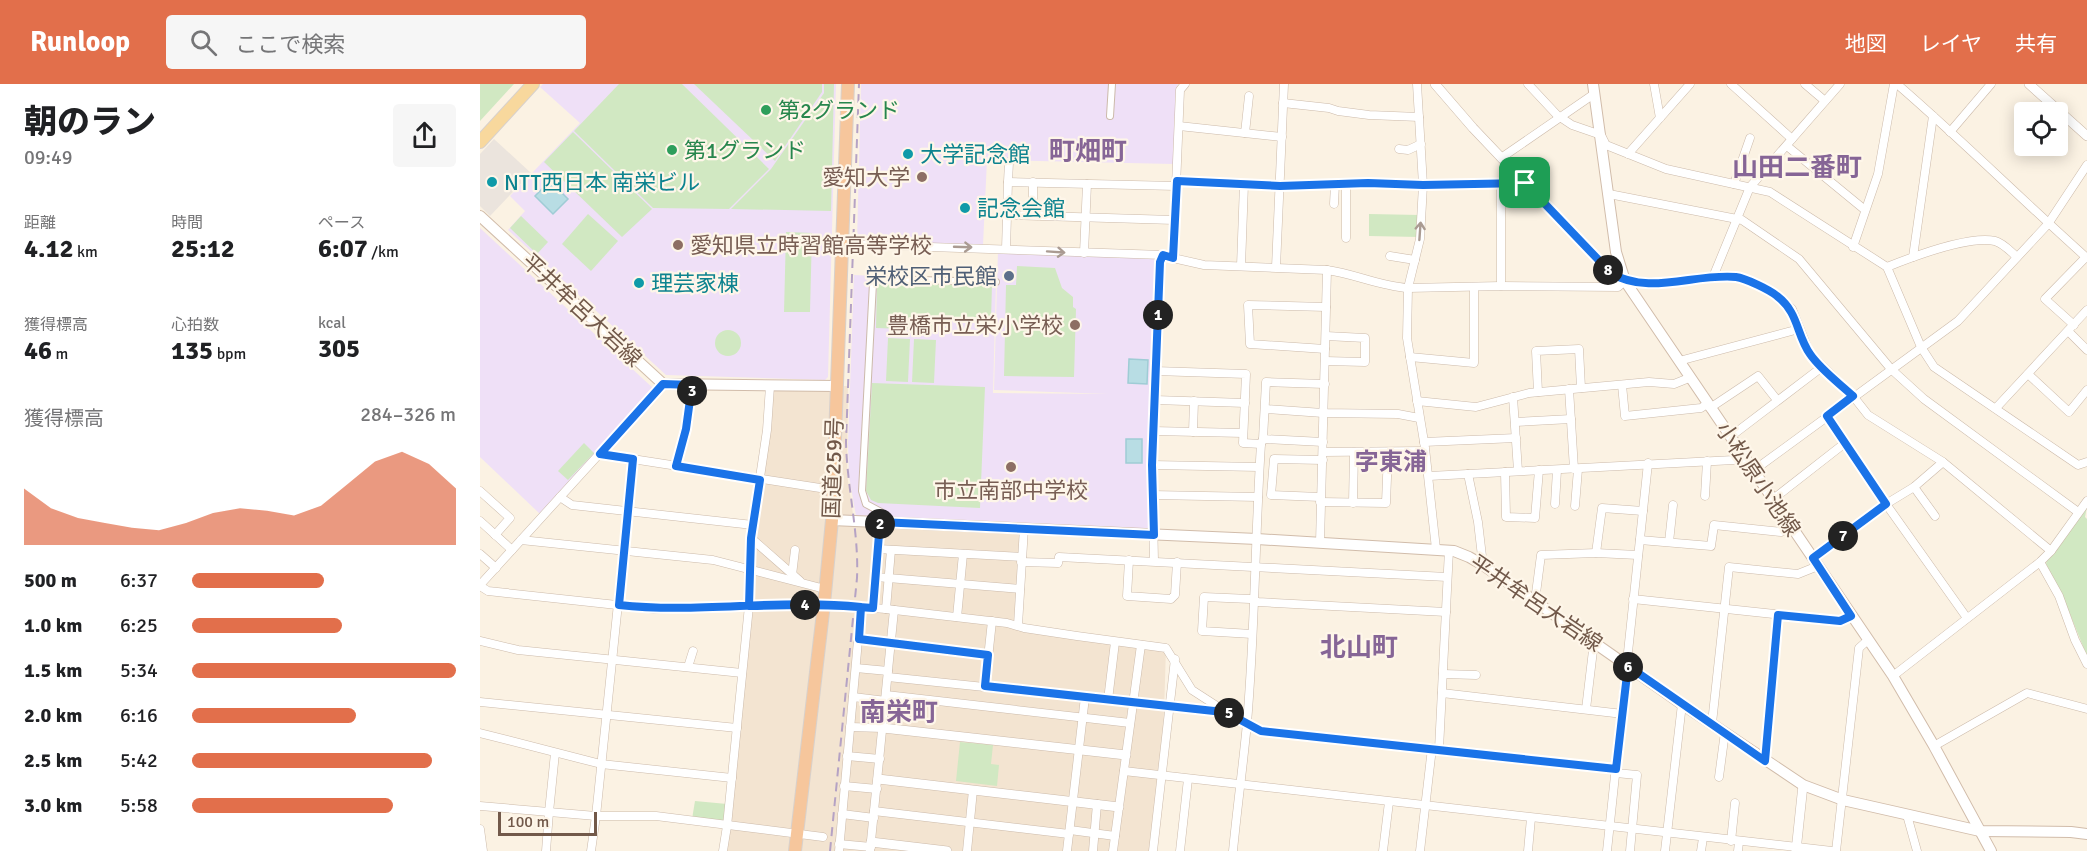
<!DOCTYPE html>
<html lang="ja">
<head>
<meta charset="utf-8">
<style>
	:root { --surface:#fff; --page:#f6f6f6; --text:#202124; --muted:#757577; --accent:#e26f4b }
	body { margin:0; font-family:Signika,"Noto Sans JP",sans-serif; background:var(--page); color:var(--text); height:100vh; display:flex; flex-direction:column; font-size:22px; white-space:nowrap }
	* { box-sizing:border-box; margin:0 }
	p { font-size:20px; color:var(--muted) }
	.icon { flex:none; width:33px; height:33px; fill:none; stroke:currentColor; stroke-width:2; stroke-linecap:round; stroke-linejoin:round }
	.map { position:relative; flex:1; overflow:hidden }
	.sheet { display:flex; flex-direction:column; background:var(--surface); width:480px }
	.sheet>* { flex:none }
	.buttons { position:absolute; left:1534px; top:18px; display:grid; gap:12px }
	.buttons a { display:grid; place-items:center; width:54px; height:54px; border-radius:6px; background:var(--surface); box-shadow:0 3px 15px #0003; font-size:30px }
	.scale { position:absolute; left:18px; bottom:15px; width:99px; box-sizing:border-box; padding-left:6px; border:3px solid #72594a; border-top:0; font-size:16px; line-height:21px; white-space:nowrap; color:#72594a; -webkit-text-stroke:4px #fef6e9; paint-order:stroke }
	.pin { position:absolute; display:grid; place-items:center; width:51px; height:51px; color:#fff; margin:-26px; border-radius:12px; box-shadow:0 3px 9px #0006 }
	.km { position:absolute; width:30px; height:30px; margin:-15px; border-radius:50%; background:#222; color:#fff; font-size:16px; line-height:30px; text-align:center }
	.round { display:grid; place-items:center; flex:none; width:63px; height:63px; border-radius:6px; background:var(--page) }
	.headline { display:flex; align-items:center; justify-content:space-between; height:102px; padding:0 24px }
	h1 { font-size:33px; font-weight:800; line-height:45px }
	.stats { display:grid; grid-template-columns:repeat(3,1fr); gap:9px; height:102px; padding:6px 24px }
	.stats div { display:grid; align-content:center }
	.stats b { font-size:26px; font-weight:800 }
	.stats small { font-size:16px; font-weight:400 }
	.stats p { font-size:16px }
	.chart { height:168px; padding:12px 24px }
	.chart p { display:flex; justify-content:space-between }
	.chart svg { width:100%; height:108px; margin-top:6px; fill:var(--accent); opacity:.7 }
	ul { padding:0 24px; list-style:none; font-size:20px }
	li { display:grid; grid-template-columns:96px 72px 1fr; align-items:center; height:45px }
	li i { height:15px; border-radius:8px; background:var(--accent) }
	header { display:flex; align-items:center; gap:36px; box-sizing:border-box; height:84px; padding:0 30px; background:var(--accent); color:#fff }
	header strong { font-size:28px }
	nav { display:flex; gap:33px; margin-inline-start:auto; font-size:21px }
	.search { width:420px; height:54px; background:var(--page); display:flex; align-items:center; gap:15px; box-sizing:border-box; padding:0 21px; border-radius:6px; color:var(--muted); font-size:22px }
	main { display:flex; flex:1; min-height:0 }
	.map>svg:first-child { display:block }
	.residential { fill:#f3e4d1 }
	.industrial { fill:#ebe4dd }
	.education { fill:#efe0f7 }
	.green { fill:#d1e8c2 }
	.water { fill:#b8dde4; stroke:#9fccd5; stroke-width:1.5 }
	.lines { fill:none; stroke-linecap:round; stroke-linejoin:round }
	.pedestrian-casing { stroke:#ccbaaa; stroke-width:8 }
	.minor-casing { stroke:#ccbaaa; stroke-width:9 }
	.tertiary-casing { stroke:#ccbaaa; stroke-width:10 }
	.secondary-casing { stroke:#d1bcaa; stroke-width:12 }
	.primary-casing { stroke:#d8d1cc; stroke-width:14 }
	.trunk-casing { stroke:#d8d1cc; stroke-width:14 }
	.pedestrian { stroke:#fff; stroke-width:6 }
	.minor { stroke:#fff; stroke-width:8 }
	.tertiary { stroke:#fff; stroke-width:9 }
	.secondary { stroke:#fff; stroke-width:10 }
	.primary { stroke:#f8d89d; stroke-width:12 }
	.trunk { stroke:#f6c69c; stroke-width:12 }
	.rail { stroke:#b5a2c4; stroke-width:2; stroke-dasharray:9 6; stroke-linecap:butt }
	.oneway { stroke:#aa9b92 }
	.route-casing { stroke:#fff; stroke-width:12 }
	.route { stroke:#1a73e8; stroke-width:8 }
	.leisure-dot { fill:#2e9e5b; stroke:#fef6e9; stroke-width:2 }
	.culture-dot { fill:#0f9aa8; stroke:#fef6e9; stroke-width:2 }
	.education-dot { fill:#8d6e63; stroke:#fef6e9; stroke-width:2 }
	.service-dot { fill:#5c6f8a; stroke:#fef6e9; stroke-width:2 }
	.labels { text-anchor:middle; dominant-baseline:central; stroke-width:4.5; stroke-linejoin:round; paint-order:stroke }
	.leisure-label { font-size:22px; fill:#27864d; stroke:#fef6e9; text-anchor:start }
	.culture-label { font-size:22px; fill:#0d838f; stroke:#fef6e9; text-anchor:start }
	.education-label { font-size:22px; fill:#785e54; stroke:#fef6e9; text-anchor:end }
	.service-label { font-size:22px; fill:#4e5e75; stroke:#fef6e9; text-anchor:end }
	.street-label { font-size:22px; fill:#72594a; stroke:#fef6e9 }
	.neighbourhood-label { font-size:24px; font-weight:bold; fill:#866596; stroke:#fef6e9 }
	.quarter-label { font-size:26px; font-weight:bold; fill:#866596; stroke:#fef6e9 }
</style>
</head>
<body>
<header>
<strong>Runloop</strong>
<div class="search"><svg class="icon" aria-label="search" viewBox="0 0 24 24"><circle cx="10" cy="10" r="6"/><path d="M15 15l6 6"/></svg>ここで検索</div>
<nav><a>地図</a><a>レイヤ</a><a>共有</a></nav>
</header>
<main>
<section class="sheet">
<div class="headline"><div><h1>朝のラン</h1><p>09:49</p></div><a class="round"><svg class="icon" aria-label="share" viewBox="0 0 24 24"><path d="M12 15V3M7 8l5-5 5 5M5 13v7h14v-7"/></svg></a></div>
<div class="stats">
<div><p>距離</p><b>4.12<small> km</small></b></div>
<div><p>時間</p><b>25:12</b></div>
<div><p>ペース</p><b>6:07<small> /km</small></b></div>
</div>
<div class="stats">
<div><p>獲得標高</p><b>46<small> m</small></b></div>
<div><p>心拍数</p><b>135<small> bpm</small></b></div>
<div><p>kcal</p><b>305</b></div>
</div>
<div class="chart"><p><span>獲得標高</span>284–326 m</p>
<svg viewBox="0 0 160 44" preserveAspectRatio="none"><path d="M0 44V21L10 29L20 33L30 35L40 37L50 38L60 35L70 31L80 29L90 30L100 32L110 28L120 19L130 10L140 6L150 11L160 21V44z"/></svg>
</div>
<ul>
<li><b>500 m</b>6:37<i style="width:50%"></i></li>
<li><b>1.0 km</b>6:25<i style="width:57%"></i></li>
<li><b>1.5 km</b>5:34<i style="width:100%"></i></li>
<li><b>2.0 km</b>6:16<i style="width:62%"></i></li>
<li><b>2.5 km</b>5:42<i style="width:91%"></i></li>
<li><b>3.0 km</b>5:58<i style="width:76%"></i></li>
</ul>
</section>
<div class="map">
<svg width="1607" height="767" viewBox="0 0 1607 767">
	<rect width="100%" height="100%" fill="#fbf2e3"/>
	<!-- residential -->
	<polygon class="residential" points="290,302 368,302 367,390 374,437 544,444 538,541 686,564 682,692 673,767 243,767 270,485"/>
	<!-- industrial -->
	<polygon class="industrial" points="14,55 51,89 10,132 0,122 0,70"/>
	<!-- education -->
	<g class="education">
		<polygon points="63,0 356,0 348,293 345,296 186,291 28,146 45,127 30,112 100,39 60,3"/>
		<polygon points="381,0 698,0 696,4 693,80 507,76 503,161 377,157"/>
		<polygon points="0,144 174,305 60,430 0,373"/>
		<polygon points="518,167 673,175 676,177 669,449 376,432 369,392 368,360 374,191 516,198 513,309 629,310 514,306"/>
	</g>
	<!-- green -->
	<g class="green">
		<polygon points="0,0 34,0 0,37"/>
		<polygon points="139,0 202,0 289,85 249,125 173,124 94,47"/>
		<polygon points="214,0 342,0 342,8 295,77"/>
		<polygon points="344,0 354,0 351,127 251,125 291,85 344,9"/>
		<polygon points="93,48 172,125 142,153 64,78"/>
		<polygon points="108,130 138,157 111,187 82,160"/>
		<polygon points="889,130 940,131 939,153 889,152"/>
		<polygon points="41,132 68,158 57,170 30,144"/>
		<polygon points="306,148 332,149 330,228 304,228"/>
		<polygon points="537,182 575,184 582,204 593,213 593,223 596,225 594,293 524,292 526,201 536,201"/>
		<polygon points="397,196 512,200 511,237 454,235 453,246 396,244"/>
		<circle cx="248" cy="259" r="13"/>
		<polygon points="408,254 430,255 428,298 406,297"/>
		<polygon points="434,255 456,256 454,299 432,298"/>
		<polygon points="392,299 505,303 500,424 398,419 391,416 386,407"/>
		<polygon points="104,359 114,369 88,396 78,387"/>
		<polygon points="1607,423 1605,433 1607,435 1607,572 1583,513 1566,480 1567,475"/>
		<polygon points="480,658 513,661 511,680 519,681 517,702 476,697"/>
		<polygon points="215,717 247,720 245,739 212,735"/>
	</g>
	<!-- water -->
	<g class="water">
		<polygon points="70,97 88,115 73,130 55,112"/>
		<polygon points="649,275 668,276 667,300 648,299"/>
		<rect x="646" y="355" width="16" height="24"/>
	</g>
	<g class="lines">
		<!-- pedestrian casing -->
		<g class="pedestrian-casing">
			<g id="pedestrian">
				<polyline points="630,32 632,0"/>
				<polyline points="400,438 401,428 386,420 382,407 393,199 399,195 516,198"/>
			</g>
		</g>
		<!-- minor casing -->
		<g class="minor-casing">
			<g id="minor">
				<polyline points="937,0 943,101 940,155 928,204 927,254 945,364 956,465"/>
				<polyline points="1048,0 1077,31 1092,41 1121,51 1126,61 1186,85 1290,108 1407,183 1441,263 1454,283 1598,381 1607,378"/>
				<polyline points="1174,0 1180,34"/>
				<polyline points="1251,0 1312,55"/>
				<polyline points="1325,0 1345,17"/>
				<path d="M1417,0C1482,56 1543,117 1607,174"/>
				<polyline points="803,19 849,24 858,27 889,31 939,33"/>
				<polyline points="699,42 802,53"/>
				<polyline points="1470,48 1511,0"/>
				<polyline points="765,49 769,12"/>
				<polyline points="1307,62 1385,126"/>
				<polyline points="919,65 928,66 941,60"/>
				<polyline points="1148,70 1210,0"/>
				<polyline points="1021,74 1114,10"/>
				<polyline points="697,97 800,102 888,99 943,101 1045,99"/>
				<polyline points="528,98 529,78"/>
				<polyline points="553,98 553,131"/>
				<polyline points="1021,100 1021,202"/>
				<polyline points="1254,100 1270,54"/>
				<polyline points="1129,110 1262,136 1319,175 1411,285 1444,315 1598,428"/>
				<polyline points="854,120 855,100"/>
				<polyline points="527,131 694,136"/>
				<polyline points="866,154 866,100"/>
				<polyline points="362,160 683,171"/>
				<polyline points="1373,163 1398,90 1414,0"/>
				<polyline points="526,165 528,98 696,102"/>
				<polyline points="604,169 607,100"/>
				<polyline points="910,172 935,176"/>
				<polyline points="1433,173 1453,32"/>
				<path d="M693,174L724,181L847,186C875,190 900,202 928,204L1021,202L1138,203L1145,197L1188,199L1233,193H1259L1296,210L1312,225L1330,270L1373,312L1388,331L1463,378L1571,467"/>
				<polyline points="761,182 764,100"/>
				<polyline points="796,183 804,0"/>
				<path d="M1407,183C1432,173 1489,151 1515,157C1523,159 1530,167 1537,173"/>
				<polyline points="1233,193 1270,103 1360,0"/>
				<polyline points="1594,241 1565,215 1606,173"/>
				<polyline points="1588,247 1607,266"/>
				<polyline points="845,265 770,260 768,221 846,223"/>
				<polyline points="930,273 994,279 994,203"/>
				<polyline points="845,277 885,278 885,254 846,252"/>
				<polyline points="1199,277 1319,245"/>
				<polyline points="675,287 766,290 763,359 781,360"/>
				<polyline points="1548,290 1589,328 1607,306"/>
				<polyline points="1142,301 1145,332 1221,324 1227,320"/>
				<polyline points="1089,305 1094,385"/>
				<polyline points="1058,308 1056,267 1099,265 1101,304"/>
				<polyline points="1033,313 1038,387"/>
				<polyline points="675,316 765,319"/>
				<polyline points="937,317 996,323 1049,309 1169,298 1194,300 1209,294"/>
				<polyline points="1230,324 1278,292 1297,316"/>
				<polyline points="1516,324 1607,226"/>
				<polyline points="785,325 843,329 918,330 939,334"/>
				<polyline points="1347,332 1406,420 1487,534"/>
				<polyline points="1035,338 1091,335"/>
				<polyline points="673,347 763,349"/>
				<polyline points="713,348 714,317"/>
				<polyline points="1250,353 1342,283"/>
				<polyline points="843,358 783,355 786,298 845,300"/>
				<polyline points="944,358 1036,354"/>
				<polyline points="843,368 945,367"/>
				<polyline points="120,370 353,406"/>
				<polyline points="672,381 779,383"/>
				<polyline points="196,382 206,345 212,301"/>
				<polyline points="1273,387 1478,237 1568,140 1607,81"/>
				<polyline points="1025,388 1026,433 1055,434 1059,386"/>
				<polyline points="988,390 998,438 1003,481"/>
				<polyline points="949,392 1254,376 1261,371"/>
				<polyline points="1434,403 1455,432"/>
				<polyline points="0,407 30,434 15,451"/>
				<polyline points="672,411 778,413"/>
				<polyline points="1225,412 1227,377"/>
				<polyline points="80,413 92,421 273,441"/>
				<polyline points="840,413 791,411 794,375 843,376"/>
				<polyline points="1292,416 1365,359"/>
				<polyline points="840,418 906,419 908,368"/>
				<polyline points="873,419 874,368"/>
				<polyline points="1075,420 1077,386"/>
				<polyline points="1095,422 1098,385"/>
				<polyline points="0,437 32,466"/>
				<polyline points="271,454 320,497"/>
				<polyline points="41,456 233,476 345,505"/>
				<polyline points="1160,456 1231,462 1234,441 1301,448 1310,443"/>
				<polyline points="1189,458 1193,421"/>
				<polyline points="840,459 847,186"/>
				<polyline points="398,465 542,473"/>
				<polyline points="1116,469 1122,424 1163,427"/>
				<polyline points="0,470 16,484"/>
				<polyline points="1333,474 1406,420 1434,403 1463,378"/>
				<polyline points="649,476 647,512 691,515 695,511 697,478"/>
				<polyline points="674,477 672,381 680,178 683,171 693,174 700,6 705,0"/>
				<polyline points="541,478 578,479 579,473 967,493"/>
				<polyline points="1560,478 1579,512 1595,556 1607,580"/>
				<polyline points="312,491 315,466"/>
				<polyline points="396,493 540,505"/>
				<polyline points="0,501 183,300"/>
				<polyline points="0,502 8,507 174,525 344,520 406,525 527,539 544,544 597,552 686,564 712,606 743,626 781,647 1136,685"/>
				<polyline points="1153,515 1360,537 1371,532"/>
				<polyline points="1055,517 1061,471 1116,469 1158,471"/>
				<polyline points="393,524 400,438"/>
				<polyline points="406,525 411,466"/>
				<polyline points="477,533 483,470"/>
				<polyline points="538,541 544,444"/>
				<polyline points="772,550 722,547 724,513 770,515 778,518 966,528"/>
				<polyline points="379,555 508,571"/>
				<polyline points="0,557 38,566 262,589"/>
				<polyline points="208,583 213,567"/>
				<polyline points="376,584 408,587"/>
				<polyline points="963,590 996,591"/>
				<polyline points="1413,592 1560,478 1571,467 1607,417"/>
				<polyline points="408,593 734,627 743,626"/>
				<polyline points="505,602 512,537"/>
				<polyline points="962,609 1143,630"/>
				<polyline points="406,611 650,639"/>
				<polyline points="373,613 406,617"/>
				<polyline points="628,616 635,558"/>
				<polyline points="0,618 257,644"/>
				<polyline points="1106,625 1114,558"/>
				<polyline points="1232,639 1249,483 1318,490 1338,482"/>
				<polyline points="370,643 403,644"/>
				<polyline points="0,649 121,680 252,694"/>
				<polyline points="1454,662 1547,609 1607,625"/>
				<polyline points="959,665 969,466"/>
				<polyline points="367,672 400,675"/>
				<polyline points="1285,677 1298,531"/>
				<polyline points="644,687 1352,767"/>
				<polyline points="1136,689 1157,691 1150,767"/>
				<polyline points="1239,693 1245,648"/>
				<polyline points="364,702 397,705"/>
				<polyline points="0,722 116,732 176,732 343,753"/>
				<polyline points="394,727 589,750"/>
				<polyline points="362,730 394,734"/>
				<polyline points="1427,731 1437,767"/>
				<polyline points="0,745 3,767"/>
				<polyline points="590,746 635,752"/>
				<polyline points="1251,757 1255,719"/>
				<polyline points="359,760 391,763"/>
				<polyline points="66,767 69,728 75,669"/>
				<polyline points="111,767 116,732 153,375"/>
				<polyline points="243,767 247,742 269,522 271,454 287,346 290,302"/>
				<polyline points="359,767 381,523"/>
				<polyline points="390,767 414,526"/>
				<polyline points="487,767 493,706"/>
				<polyline points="587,767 605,613"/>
				<polyline points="613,767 617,720"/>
				<polyline points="633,767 661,561"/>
				<polyline points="673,767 695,575"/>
				<polyline points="700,767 708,695"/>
				<path d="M753,767C757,725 763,682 767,639C775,547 775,453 781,360L783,355"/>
				<polyline points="903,767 909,718"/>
				<polyline points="940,767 952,664"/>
				<polyline points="1048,767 1051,734"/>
				<polyline points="1127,767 1168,379"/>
				<polyline points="1185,767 1202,620"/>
				<polyline points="1221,767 1223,754"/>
				<polyline points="1258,767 1259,758"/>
				<polyline points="1356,767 1379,564 1388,556"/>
			</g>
		</g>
		<!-- tertiary casing -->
		<g class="tertiary-casing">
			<g id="tertiary">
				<polyline points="955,0 993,44 1131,189 1145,197"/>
				<polyline points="1549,0 1607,52"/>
				<polyline points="403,644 646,671"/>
				<polyline points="398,695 639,723"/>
				<polyline points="391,758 467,767"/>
				<polyline points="1316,767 1323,701"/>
			</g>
		</g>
		<!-- secondary casing -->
		<g class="secondary-casing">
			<g id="secondary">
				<polyline points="1113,0 1136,168 1145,197 1413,592 1454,662 1511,767"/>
				<polyline points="0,132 183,300 356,302"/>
				<polyline points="352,436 777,455 974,467 989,473 1003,481 1202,620 1323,701 1363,716 1500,747 1591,748 1607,750"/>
			</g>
		</g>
		<!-- primary casing -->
		<g class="primary-casing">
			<polyline id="primary" points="0,58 53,0"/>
		</g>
		<!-- trunk casing -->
		<g class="trunk-casing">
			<polyline id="trunk" points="315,767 344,520 352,436 368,0"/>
		</g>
		<!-- pedestrian -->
		<use href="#pedestrian" class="pedestrian"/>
		<!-- minor -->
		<use href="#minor" class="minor"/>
		<!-- tertiary -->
		<use href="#tertiary" class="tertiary"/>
		<!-- secondary -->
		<use href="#secondary" class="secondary"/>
		<!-- primary -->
		<use href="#primary" class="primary"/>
		<!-- trunk -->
		<use href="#trunk" class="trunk"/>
		<!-- rail -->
		<path class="rail" d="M350,767L377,494C379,448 367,404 366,358L379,0"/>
	</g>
	<!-- one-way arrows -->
	<defs><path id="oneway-shaft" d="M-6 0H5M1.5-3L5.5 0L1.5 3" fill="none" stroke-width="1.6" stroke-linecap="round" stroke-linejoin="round" transform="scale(1.5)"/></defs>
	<g class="oneway">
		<use href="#oneway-shaft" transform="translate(940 147) rotate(-86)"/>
		<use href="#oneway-shaft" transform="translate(483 163) rotate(2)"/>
		<use href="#oneway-shaft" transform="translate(576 168) rotate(4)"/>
	</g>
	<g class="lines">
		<!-- route casing -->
		<g class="route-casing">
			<path id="route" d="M1045,99L943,101L888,99L800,102L697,97L693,174L683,171L680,178L672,381L674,451L400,438L393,524C351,520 311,521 269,522L271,454L280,396L196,382L206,345L212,301L183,300L120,370L153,375L139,521C219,530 301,514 381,523L379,555L508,571L505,602L734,627L742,626L781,647L1136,685L1148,582L1285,677L1298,531L1360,537L1371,532L1333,474L1406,420L1347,332L1373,312C1359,299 1341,286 1330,270C1316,250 1319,229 1297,212C1290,206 1265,194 1256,193C1214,189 1169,212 1131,189L1045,99"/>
		</g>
		<!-- route -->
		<use href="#route" class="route"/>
	</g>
	<!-- markers -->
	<g class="leisure-dot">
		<circle cx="286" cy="26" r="6"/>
		<circle cx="192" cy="66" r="6"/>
	</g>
	<g class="culture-dot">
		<circle cx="428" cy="70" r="6"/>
		<circle cx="12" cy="98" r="6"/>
		<circle cx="485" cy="124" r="6"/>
		<circle cx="159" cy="199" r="6"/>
	</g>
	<g class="education-dot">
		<circle cx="442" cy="93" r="6"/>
		<circle cx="198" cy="161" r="6"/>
		<circle cx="595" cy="241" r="6"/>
		<circle cx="531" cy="383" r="6"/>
	</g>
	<circle class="service-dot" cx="529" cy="192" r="6"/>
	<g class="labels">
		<!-- leisure labels -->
		<g class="leisure-label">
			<text x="298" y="26">第2グランド</text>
			<text x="204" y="66">第1グランド</text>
		</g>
		<!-- culture labels -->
		<g class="culture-label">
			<text x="440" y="70">大学記念館</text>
			<text x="24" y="98">NTT西日本 南栄ビル</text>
			<text x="497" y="124">記念会館</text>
			<text x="171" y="199">理芸家棟</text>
		</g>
		<!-- education labels -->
		<g class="education-label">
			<text x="430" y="93">愛知大学</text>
			<text x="210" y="161" text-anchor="start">愛知県立時習館高等学校</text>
			<text x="583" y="241">豊橋市立栄小学校</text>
			<text x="531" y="406" text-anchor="middle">市立南部中学校</text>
		</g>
		<!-- service labels -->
		<g class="service-label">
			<text x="517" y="192">栄校区市民館</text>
		</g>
		<!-- street labels -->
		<g class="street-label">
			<text transform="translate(102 226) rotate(43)">平井牟呂大岩線</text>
			<text transform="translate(353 384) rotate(-88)">国道259号</text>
			<text transform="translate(1278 395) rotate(56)">小松原小池線</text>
			<text transform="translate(1056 519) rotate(34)">平井牟呂大岩線</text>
		</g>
		<!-- neighbourhood labels -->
		<g class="neighbourhood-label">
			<text x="911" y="378">字東浦</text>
		</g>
		<!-- quarter labels -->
		<g class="quarter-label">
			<text x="608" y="68">町畑町</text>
			<text x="1317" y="84">山田二番町</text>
			<text x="879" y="564">北山町</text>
			<text x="419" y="629">南栄町</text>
		</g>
	</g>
</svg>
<div class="buttons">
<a><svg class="icon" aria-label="locate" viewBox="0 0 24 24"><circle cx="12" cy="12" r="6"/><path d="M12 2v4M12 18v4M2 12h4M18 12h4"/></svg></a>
</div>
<div class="scale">100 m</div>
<div class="pin" style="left:1045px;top:99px;background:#1e9e55"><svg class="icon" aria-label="arrive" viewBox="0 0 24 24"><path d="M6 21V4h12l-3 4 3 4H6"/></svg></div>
<b class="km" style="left:678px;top:231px">1</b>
<b class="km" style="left:400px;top:440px">2</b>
<b class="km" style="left:212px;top:307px">3</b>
<b class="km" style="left:325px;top:521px">4</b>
<b class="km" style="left:749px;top:629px">5</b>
<b class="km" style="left:1148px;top:583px">6</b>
<b class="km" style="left:1363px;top:452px">7</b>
<b class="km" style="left:1128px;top:186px">8</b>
</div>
</main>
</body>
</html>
